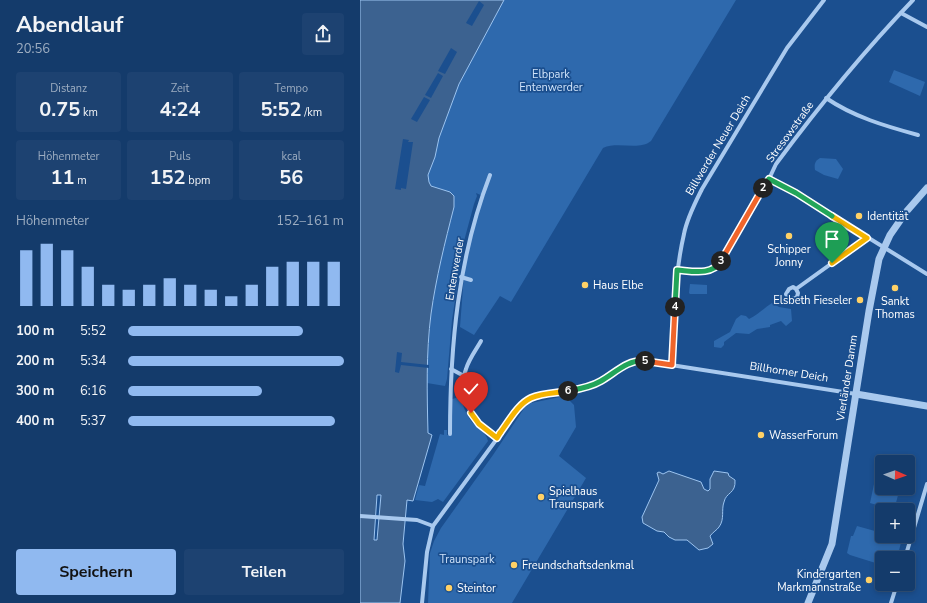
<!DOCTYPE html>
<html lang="de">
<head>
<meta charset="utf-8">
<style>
	:root { --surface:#143b6b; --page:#1d4271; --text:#f1f3f6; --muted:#9dadc1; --line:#33557e; --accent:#90b9f0 }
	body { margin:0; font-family:"Nunito Sans",sans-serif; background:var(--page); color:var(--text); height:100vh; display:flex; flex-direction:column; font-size:15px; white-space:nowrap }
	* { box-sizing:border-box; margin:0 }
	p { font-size:13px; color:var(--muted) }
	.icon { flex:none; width:22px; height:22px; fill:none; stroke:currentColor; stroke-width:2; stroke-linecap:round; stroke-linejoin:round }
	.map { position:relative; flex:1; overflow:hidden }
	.drawer { display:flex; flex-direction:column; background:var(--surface); width:360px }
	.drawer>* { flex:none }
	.needle { width:26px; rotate:92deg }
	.buttons { position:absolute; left:515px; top:455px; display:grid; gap:8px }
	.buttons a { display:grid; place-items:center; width:40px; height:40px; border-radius:4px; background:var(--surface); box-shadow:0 2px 6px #0003,0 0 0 1px var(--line); font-size:20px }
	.pin { position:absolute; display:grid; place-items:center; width:34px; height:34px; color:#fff; margin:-41px -17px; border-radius:50% 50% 50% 0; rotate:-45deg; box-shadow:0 0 4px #0007 }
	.pin .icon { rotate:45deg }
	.km { position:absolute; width:20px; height:20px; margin:-10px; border-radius:50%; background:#222; color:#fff; font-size:11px; line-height:20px; text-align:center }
	.round { display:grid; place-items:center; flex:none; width:42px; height:42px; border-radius:4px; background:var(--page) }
	.head { display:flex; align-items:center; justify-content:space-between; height:68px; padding:0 16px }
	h1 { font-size:22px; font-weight:700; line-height:30px }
	.figures { display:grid; grid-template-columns:repeat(3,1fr); gap:6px; height:68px; padding:4px 16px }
	.figures div { display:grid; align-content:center; border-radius:4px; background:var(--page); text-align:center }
	.figures b { font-size:20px; font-weight:700 }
	.figures small { font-size:11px; font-weight:400 }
	.figures p { font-size:11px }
	.chart { height:112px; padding:8px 16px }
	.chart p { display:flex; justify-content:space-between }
	.chart svg { width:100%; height:72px; margin-top:4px; stroke:var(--accent); stroke-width:6 }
	.cta { display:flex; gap:8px; margin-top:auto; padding:8px 16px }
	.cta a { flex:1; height:46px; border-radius:4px; background:var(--accent); color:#111; font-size:16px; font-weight:700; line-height:46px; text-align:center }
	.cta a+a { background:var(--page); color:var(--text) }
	ul { padding:0 16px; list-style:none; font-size:13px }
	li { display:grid; grid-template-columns:64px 48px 1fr; align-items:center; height:30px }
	li i { height:10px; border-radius:5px; background:var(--accent) }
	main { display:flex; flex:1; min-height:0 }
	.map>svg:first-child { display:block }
	.green { fill:#2e69ad }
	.water { fill:#3c6290; stroke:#9cc4f0; fill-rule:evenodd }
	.pier { fill:#1b4f8f }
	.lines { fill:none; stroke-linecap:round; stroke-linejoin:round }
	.minor { stroke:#a9c9ee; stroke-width:4 }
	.tertiary { stroke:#a9c9ee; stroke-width:7 }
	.split-1-casing { stroke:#fff; stroke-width:8 }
	.split-2-casing { stroke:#fff; stroke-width:8 }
	.split-3-casing { stroke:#fff; stroke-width:8 }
	.split-4-casing { stroke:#fff; stroke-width:8 }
	.split-5-casing { stroke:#fff; stroke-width:8 }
	.split-6-casing { stroke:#fff; stroke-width:8 }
	.split-7-casing { stroke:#fff; stroke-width:8 }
	.split-8-casing { stroke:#fff; stroke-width:8 }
	.split-1 { stroke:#f5b400; stroke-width:5 }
	.split-2 { stroke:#22a559; stroke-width:5 }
	.split-3 { stroke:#f0652b; stroke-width:5 }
	.split-4 { stroke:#22a559; stroke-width:5 }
	.split-5 { stroke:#f0652b; stroke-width:5 }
	.split-6 { stroke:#22a559; stroke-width:5 }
	.split-7 { stroke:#f5b400; stroke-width:5 }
	.split-8 { stroke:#f5b400; stroke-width:5 }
	.poi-dot { fill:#ffd166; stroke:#1b4f8f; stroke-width:1.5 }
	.labels { text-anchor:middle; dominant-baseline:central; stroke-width:3.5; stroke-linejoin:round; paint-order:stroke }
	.park-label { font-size:11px; fill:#cfe3fa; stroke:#1b4f8f }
	.street-label { font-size:11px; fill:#fff; stroke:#1b4f8f }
	.poi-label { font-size:11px; fill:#fff; stroke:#1b4f8f; text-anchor:start }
</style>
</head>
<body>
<main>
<section class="drawer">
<div class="head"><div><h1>Abendlauf</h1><p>20:56</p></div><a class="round"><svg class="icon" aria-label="share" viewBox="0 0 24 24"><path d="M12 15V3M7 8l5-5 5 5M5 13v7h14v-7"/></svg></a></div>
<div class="figures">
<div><p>Distanz</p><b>0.75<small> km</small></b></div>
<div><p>Zeit</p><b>4:24</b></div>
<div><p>Tempo</p><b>5:52<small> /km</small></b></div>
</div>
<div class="figures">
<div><p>Höhenmeter</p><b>11<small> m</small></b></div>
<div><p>Puls</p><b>152<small> bpm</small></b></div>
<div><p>kcal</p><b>56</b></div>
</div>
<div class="chart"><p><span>Höhenmeter</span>152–161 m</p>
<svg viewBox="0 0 160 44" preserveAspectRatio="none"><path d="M5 44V10M15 44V6M25 44V10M35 44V20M45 44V31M55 44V34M65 44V31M75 44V27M85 44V31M95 44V34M105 44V38M115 44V31M125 44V20M135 44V17M145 44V17M155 44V17"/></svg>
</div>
<ul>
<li><b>100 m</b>5:52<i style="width:81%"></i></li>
<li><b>200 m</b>5:34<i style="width:100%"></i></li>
<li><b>300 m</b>6:16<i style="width:62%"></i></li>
<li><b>400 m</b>5:37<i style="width:96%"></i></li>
</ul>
<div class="cta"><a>Speichern</a><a>Teilen</a></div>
</section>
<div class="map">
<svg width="567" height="603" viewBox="0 0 567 603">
	<rect width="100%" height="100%" fill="#1b4f8f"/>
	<!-- green -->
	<g class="green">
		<path d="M138,0H376L291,141C279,151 258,141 243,148L151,302L140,296L114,335L100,327L104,274L110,241L123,196L116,193L117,196L114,204L104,241L92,320L87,379L85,386L67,383V368L71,314L77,279L78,195L62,177L81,117Z"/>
		<polygon points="534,70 565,82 560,96 529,82"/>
		<path d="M460,158L476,159L483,169L478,179L464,175L455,170C454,164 455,161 460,158Z"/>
		<polygon points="330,284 347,285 347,294 330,294 329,293"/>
		<path d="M412,303L419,307L431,309L432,321L426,326L421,321L410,325V327L397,329L389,334L376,333L364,342V345L361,348L354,347V341L370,332L376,319L381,315L386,316L389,319C398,315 404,308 412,303Z"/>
		<polygon points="205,396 214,405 216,427 199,456 226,478 152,603 68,603 70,553 74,541 81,528 133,455 165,407 171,403"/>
		<path d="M100,397C103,405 106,414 111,421C117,428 126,432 128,441L83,502L78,499L72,502L55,500L59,485L65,486L80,434L84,435V430H87V435H91L92,399Z"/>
		<polygon points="514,484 522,486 522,488 540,488 534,510 510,503"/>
		<polygon points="497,526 522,533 522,536 531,536 542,539 537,558 522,558 522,565 490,555 487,553 491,536 493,536"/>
	</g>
	<!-- water -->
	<g class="water">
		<path d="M0,0H144L99,84L79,138L75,157L68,175L69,182L71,186L90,192L94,196V207C85,242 76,278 71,314C66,353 67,393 68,433L72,435L53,501L47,500L43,544L45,561L40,603H0ZM17,495H21L17,540H14Z"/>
		<path d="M309,471L341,482L344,489L348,491L350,489V479L354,471L368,473L369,476L375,480C376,494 366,492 364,502C361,510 365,519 359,527C357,530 353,532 350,536L353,544L348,548L339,550L327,540H315L309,537L304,532L297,531L283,523L282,517L299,480L297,473L299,472L303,474Z"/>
	</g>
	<!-- pier -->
	<g class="pier">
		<polygon points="119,1 124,5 112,26 106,23"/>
		<polygon points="91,48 97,52 85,74 78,71"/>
		<polygon points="78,73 83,76 71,98 65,95"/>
		<polygon points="64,97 70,100 57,122 51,119"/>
		<polygon points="43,139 49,140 48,142 53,142 46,189 41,188 41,190 35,189"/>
		<polygon points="37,352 42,353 41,362 69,365 69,368 41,365 39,373 35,372"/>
	</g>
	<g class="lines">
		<!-- minor -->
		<g class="minor">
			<polyline points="541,13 567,27"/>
			<path d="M466,98C494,117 525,126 558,135"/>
			<polyline points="409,179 436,193 567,274"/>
			<path d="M317,270L348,271L358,266L409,179L416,164C459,106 503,52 553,0"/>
			<polyline points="101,277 111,280"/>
			<polyline points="436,289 438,293 437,297 434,299 428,298 426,294 429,289 433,287 436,289 507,238"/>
			<path d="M121,341C116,350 109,359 106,369C95,400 115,420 137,438"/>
			<path d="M311,365C314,321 314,277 324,234C327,218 335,203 342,189L427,48L464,0"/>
			<polyline points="91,369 104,376"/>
			<path d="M90,434C90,346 98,258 130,175"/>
			<polyline points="0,516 57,520 73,526"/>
			<polyline points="545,558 567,484"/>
			<path d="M62,603L67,552L73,526L158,410C162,405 166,401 172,398C186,391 210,393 227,387C244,382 262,362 279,360L496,394"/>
			<polyline points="531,603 537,584"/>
		</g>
		<!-- tertiary -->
		<g class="tertiary">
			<polyline points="496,394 567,406"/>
			<polyline points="448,603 472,544 509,311 519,259 530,235 546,212 567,188"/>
		</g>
	</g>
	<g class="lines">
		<!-- split-1 casing -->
		<g class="split-1-casing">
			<polyline id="split-1" points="472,263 507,238 472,216"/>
		</g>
		<!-- split-2 casing -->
		<g class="split-2-casing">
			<polyline id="split-2" points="403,188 409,179 436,193 472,216"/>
		</g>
		<!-- split-3 casing -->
		<g class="split-3-casing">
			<polyline id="split-3" points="361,261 403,188"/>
		</g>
		<!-- split-4 casing -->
		<g class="split-4-casing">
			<path id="split-4" d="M315,307L317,270C332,271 352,276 361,261"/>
		</g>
		<!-- split-5 casing -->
		<g class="split-5-casing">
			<polyline id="split-5" points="285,361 312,365 315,307"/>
		</g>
		<!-- split-6 casing -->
		<g class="split-6-casing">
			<path id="split-6" d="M208,391C220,389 231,387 241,381C255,373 268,359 285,361"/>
		</g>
		<!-- split-7 casing -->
		<g class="split-7-casing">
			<path id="split-7" d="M140,433C149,421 158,404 171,398C182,393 197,393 208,391"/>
		</g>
		<!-- split-8 casing -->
		<g class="split-8-casing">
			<polyline id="split-8" points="111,413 119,424 137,438 140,433"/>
		</g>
		<!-- split-1 -->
		<use href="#split-1" class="split-1"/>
		<!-- split-2 -->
		<use href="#split-2" class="split-2"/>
		<!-- split-3 -->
		<use href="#split-3" class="split-3"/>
		<!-- split-4 -->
		<use href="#split-4" class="split-4"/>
		<!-- split-5 -->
		<use href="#split-5" class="split-5"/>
		<!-- split-6 -->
		<use href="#split-6" class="split-6"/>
		<!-- split-7 -->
		<use href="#split-7" class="split-7"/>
		<!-- split-8 -->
		<use href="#split-8" class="split-8"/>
	</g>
	<!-- markers -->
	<g class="poi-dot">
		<circle cx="499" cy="216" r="4"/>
		<circle cx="429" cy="236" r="4"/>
		<circle cx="225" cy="285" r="4"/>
		<circle cx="535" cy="288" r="4"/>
		<circle cx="500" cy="300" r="4"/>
		<circle cx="401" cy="435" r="4"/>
		<circle cx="181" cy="497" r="4"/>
		<circle cx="154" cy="565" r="4"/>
		<circle cx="509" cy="580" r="4"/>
		<circle cx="89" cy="588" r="4"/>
	</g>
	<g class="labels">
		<!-- park labels -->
		<g class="park-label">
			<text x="191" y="74">Elbpark<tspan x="191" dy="13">Entenwerder</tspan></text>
			<text x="107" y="559">Traunspark</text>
		</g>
		<!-- street labels -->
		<g class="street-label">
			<text transform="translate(430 132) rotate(-54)">Stresowstraße</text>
			<text transform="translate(358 145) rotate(-59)">Billwerder Neuer Deich</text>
			<text transform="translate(95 269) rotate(-80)">Entenwerder</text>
			<text transform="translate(429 372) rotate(9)">Billhorner Deich</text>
			<text transform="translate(487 378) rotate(-81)">Vierländer Damm</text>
		</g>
		<!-- poi labels -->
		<g class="poi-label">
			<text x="507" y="216">Identität</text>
			<text x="429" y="249" text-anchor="middle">Schipper<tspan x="429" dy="13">Jonny</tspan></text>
			<text x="233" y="285">Haus Elbe</text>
			<text x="492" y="300" text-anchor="end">Elsbeth Fieseler</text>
			<text x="535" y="301" text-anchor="middle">Sankt<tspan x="535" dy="13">Thomas</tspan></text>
			<text x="409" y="435">WasserForum</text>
			<text x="189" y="491">Spielhaus<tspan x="189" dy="13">Traunspark</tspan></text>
			<text x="162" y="565">Freundschaftsdenkmal</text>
			<text x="501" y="574" text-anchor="end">Kindergarten<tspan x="501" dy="13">Markmannstraße</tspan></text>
			<text x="97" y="588">Steintor</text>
		</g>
	</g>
</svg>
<div class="buttons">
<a><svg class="needle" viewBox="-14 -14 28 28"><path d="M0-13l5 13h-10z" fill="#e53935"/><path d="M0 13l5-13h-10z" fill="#9dadc1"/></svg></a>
<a>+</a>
<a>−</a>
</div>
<div class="pin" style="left:472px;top:263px;background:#1e9e55"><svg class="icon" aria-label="arrive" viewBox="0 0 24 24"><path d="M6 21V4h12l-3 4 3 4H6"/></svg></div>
<div class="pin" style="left:111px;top:413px;background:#d93025"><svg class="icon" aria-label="check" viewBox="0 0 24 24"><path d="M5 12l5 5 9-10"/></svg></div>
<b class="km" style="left:403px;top:188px">2</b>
<b class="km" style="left:361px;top:261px">3</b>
<b class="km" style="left:315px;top:307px">4</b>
<b class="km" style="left:285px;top:361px">5</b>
<b class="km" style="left:208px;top:391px">6</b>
</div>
</main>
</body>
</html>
